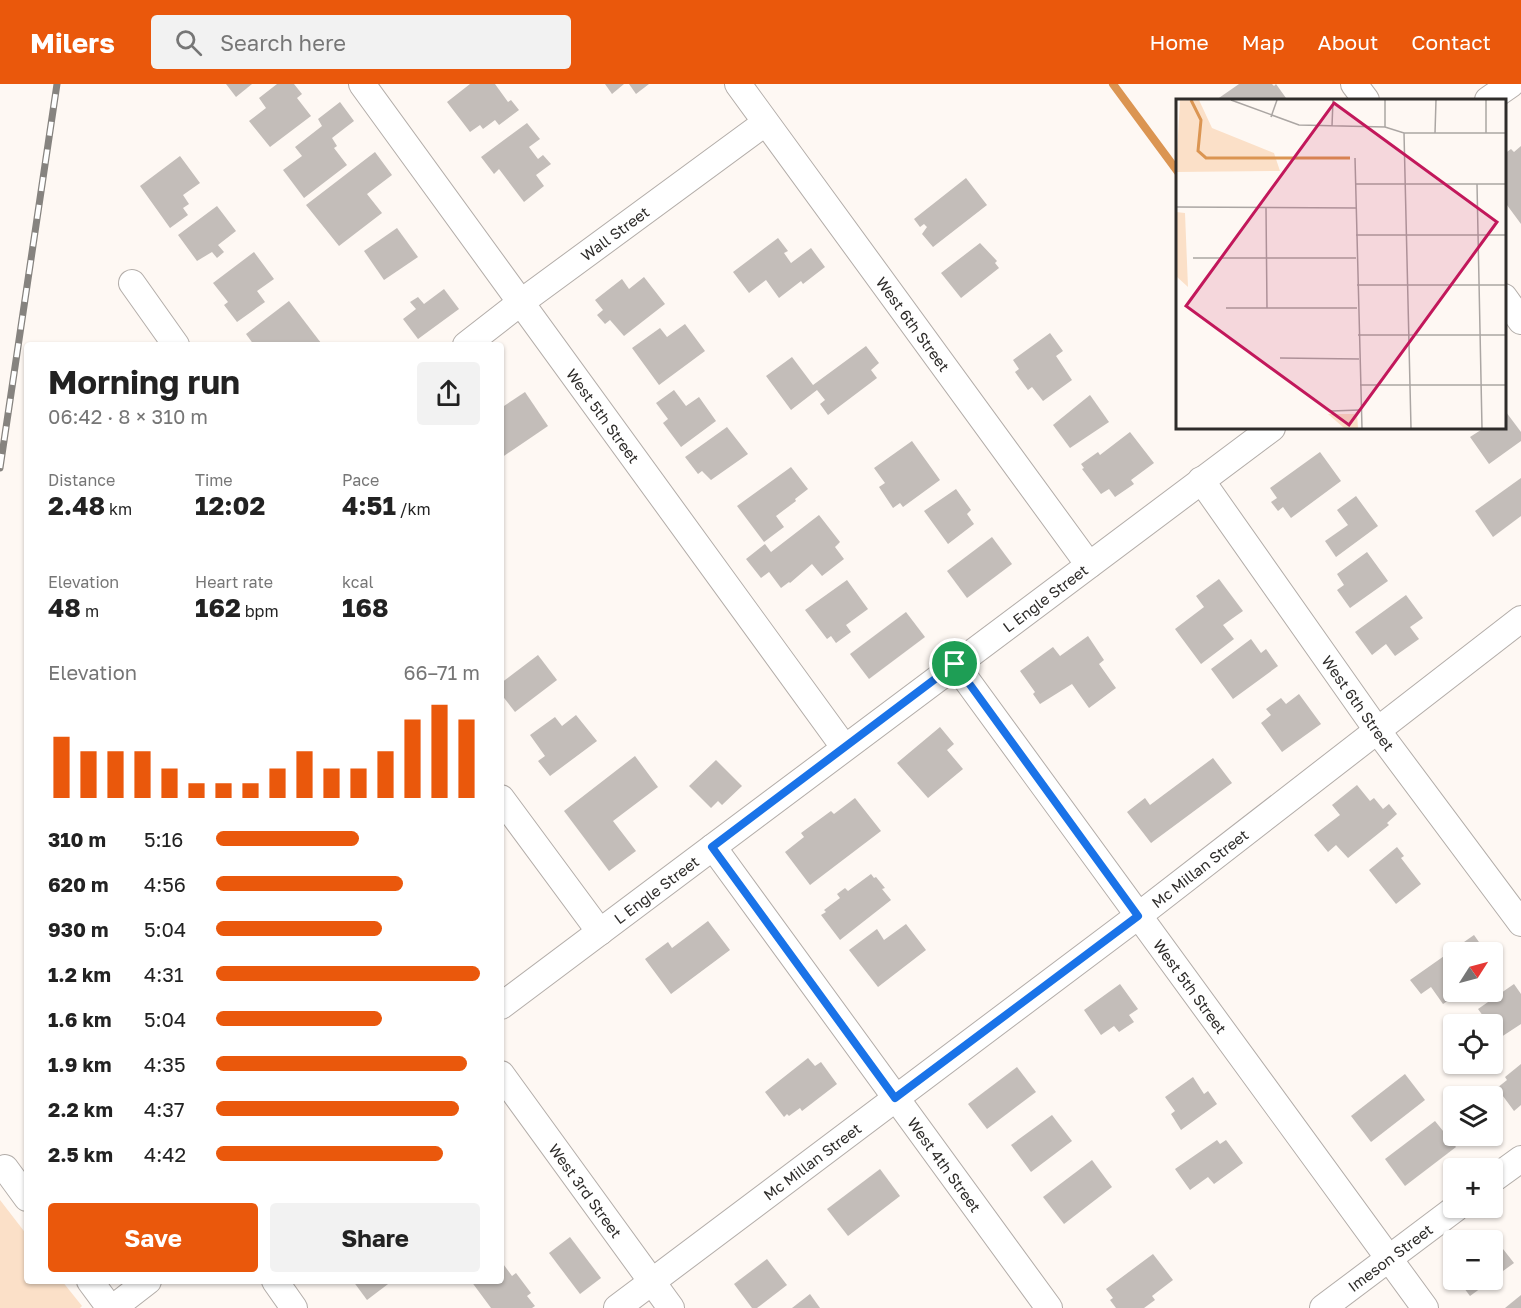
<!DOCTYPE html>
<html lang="en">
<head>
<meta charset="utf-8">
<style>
	:root { --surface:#fff; --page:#f2f2f2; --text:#222; --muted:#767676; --accent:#ea580c }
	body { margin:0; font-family:"Golos Text",sans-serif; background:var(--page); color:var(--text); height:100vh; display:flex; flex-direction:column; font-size:22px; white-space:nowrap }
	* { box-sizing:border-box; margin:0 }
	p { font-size:20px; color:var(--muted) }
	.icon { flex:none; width:33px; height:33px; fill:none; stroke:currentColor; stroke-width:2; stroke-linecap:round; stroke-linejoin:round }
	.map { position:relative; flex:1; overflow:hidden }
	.sheet { position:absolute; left:24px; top:258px; width:480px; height:942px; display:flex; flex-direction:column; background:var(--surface); border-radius:6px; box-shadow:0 2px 4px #0004 }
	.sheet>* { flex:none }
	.needle { width:39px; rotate:54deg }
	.buttons { position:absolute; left:1443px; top:858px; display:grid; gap:12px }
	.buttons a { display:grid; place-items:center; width:60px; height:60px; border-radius:6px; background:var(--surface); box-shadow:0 2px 4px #0004; font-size:30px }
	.pin { position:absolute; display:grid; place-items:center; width:51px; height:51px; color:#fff; margin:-26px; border:3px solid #fff; border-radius:50%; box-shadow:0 2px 6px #0007 }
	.round { display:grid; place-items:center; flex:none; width:63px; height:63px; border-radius:6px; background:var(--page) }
	.head { display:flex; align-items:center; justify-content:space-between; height:102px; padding:0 24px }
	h1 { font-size:33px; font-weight:700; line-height:45px }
	.figures { display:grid; grid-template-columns:repeat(3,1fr); gap:9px; height:102px; padding:6px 24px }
	.figures div { display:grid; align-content:center }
	.figures b { font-size:26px; font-weight:700 }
	.figures small { font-size:16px; font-weight:400 }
	.figures p { font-size:16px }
	.chart { height:168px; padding:12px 24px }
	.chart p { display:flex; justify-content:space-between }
	.chart svg { width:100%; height:108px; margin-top:6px; stroke:var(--accent); stroke-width:6 }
	.cta { display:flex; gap:12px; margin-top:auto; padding:12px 24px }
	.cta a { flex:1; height:69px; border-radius:6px; background:var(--accent); color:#fff; font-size:24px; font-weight:700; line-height:69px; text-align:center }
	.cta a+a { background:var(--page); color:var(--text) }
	ul { padding:0 24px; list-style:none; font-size:20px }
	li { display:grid; grid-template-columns:96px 72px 1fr; align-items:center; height:45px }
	li i { height:15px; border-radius:8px; background:var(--accent) }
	header { display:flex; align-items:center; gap:36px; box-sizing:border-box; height:84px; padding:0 30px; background:var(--accent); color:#fff }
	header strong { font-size:28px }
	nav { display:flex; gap:33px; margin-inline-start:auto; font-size:21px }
	.search { width:420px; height:54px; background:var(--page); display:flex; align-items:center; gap:15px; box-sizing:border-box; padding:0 21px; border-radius:6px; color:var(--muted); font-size:22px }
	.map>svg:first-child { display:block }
	.green { fill:#fbe0c8 }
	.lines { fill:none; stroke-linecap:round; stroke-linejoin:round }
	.stream { stroke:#db9552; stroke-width:8 }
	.building { fill:#c3bdb9 }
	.minor-casing { stroke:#b3ada9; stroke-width:28 }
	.minor { stroke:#fff; stroke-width:26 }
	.rail-casing { stroke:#86837f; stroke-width:7 }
	.rail { stroke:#fff; stroke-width:4.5; stroke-dasharray:14; stroke-linecap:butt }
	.route-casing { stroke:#fff; stroke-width:12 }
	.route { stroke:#1a73e8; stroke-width:8 }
	.labels { text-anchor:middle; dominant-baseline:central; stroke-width:6; stroke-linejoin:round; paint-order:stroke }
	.street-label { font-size:15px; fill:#2e2c2a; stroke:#fff }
	.inset-river { fill:none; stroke:#db9552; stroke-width:3 }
	.inset-road { fill:none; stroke:#aba6a3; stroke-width:1.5 }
	.view { fill:#c2185b; fill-opacity:0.15; stroke:#c2185b; stroke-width:3 }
	.inset-edge { fill:none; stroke:#2e2c2a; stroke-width:3 }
</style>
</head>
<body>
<header>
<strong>Milers</strong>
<div class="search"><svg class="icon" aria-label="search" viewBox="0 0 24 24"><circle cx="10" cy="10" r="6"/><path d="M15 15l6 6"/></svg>Search here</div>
<nav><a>Home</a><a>Map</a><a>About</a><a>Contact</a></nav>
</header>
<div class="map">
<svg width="1521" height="1224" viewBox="0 0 1521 1224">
	<rect width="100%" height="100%" fill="#fef8f3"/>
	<!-- green -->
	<polygon class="green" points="0,1116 27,1151 27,1197 62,1197 82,1222 80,1224 0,1224"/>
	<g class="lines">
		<!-- stream -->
		<polyline class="stream" points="1113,0 1178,88"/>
	</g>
	<!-- building -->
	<g class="building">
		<polygon points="226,0 252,0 236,13"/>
		<polygon points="277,0 294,0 302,10 297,14 311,32 270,63 249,37 266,24 259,14"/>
		<polygon points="470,0 495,0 508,18 511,16 519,26 499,41 495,36 483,45 480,41 470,48 447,18"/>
		<polygon points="605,0 624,0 612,10"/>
		<polygon points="629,0 649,0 636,10"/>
		<polygon points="1239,0 1272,0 1274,2 1276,0 1286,14 1284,16 1216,16"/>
		<polygon points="340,18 354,37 332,54 337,62 334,64 347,81 304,114 283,86 302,72 295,63 322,42 318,35"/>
		<polygon points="527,39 540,55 529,63 538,75 543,71 551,80 536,91 544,102 524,118 499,85 494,90 481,73"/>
		<polygon points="1521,62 1521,140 1504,117 1504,70 1511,65 1514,68"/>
		<polygon points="375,68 392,91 367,110 382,129 339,162 306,121"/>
		<polygon points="180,72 200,99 183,111 189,120 183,124 188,131 170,144 140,102"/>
		<polygon points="966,94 987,121 933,163 922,150 927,143 924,140 920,143 914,135"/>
		<polygon points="217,122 236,147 218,161 224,168 217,174 212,168 197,177 178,151"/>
		<polygon points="397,144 418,173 384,196 364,167"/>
		<polygon points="778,154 788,167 784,169 791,179 811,164 825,183 803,200 801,197 779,214 766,196 749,209 733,188"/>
		<polygon points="980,159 997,177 995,179 999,184 961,214 941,189"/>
		<polygon points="254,168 274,195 257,207 265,218 237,238 224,221 228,218 213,199"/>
		<polygon points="644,193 665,220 624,252 610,236 605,240 597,231 603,226 595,216 622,195 629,205"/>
		<polygon points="444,205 459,225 418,255 403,235 416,225 410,218 418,213 424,220"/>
		<polygon points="289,217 321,259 319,261 254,261 246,250"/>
		<polygon points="685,240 705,267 659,301 632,264 660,244 667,253"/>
		<polygon points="1050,249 1063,267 1056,272 1072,296 1043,317 1032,303 1028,306 1015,288 1019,285 1013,276"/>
		<polygon points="866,262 879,279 871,286 877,294 828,331 820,320 825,316 817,306 791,326 766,292 792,273 813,301"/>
		<polygon points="674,306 686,322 699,313 716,337 681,363 663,339 668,335 656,319"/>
		<polygon points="525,308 548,342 501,374 501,324"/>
		<polygon points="1090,311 1109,338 1070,364 1053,341"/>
		<polygon points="1506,328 1521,348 1521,357 1489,380 1470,353 1484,344 1504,344"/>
		<polygon points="727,343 748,370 711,396 702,387 698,390 685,373"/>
		<polygon points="1130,348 1154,379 1131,396 1134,400 1115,413 1109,405 1101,410 1082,385 1084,384 1081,380 1098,368 1100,371"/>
		<polygon points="912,357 940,396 903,423 900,419 893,424 879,403 885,399 874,384"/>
		<polygon points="1320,368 1341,397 1291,434 1283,423 1278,427 1271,418 1277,414 1270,404"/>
		<polygon points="791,383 808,405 795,415 796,417 776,432 784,443 764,458 737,422"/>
		<polygon points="1521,394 1521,432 1493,453 1475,427"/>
		<polygon points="956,405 971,426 967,430 974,440 948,460 924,427"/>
		<polygon points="1356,412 1378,442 1336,473 1325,457 1348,441 1337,426"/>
		<polygon points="819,431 840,458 835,463 844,475 822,492 812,480 790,499 789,498 781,504 769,488 761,494 746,475 765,460 771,468"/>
		<polygon points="992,453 1012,480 967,514 947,487"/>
		<polygon points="1367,468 1388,497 1350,524 1337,506 1344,501 1337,490"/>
		<polygon points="1219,495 1243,527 1223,541 1234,555 1201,580 1175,545 1204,523 1196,512"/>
		<polygon points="847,496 868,525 846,541 851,548 836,559 831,552 827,555 805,526"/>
		<polygon points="1406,511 1423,534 1410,543 1419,555 1395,572 1386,560 1372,571 1355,548"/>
		<polygon points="906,528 925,553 869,595 850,570"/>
		<polygon points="1088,552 1104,576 1099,580 1116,604 1089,624 1072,600 1040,620 1033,610 1035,608 1020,587 1053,563 1060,572"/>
		<polygon points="1251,555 1261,569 1266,565 1278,582 1233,615 1211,585"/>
		<polygon points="538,571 557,596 515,628 501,610 501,599"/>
		<polygon points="1299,610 1321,640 1282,668 1261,639 1271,631 1266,625 1281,614 1286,620"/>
		<polygon points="576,631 597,657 550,692 538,677 545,672 530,651 555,633 562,642"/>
		<polygon points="940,643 954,660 947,666 963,685 928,714 897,679"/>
		<polygon points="635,672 658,703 613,737 636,767 609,787 564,727"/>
		<polygon points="1213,674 1232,699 1151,759 1127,728 1145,714 1150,721"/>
		<polygon points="716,676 742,702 722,721 718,717 711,724 689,702"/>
		<polygon points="1357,701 1370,717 1374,714 1383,725 1389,720 1397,730 1387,739 1389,741 1348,774 1336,761 1328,768 1314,751 1340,731 1332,721"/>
		<polygon points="855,714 881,747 810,801 785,768 804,753 801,749 831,727 834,730"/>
		<polygon points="1397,763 1404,772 1401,774 1421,800 1396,820 1369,786"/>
		<polygon points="871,790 874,794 876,793 885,804 882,805 891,816 840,856 821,831 826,828 824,826 840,814 837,810 845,804 848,807"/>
		<polygon points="708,837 730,866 671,910 645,875 668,858 672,864"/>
		<polygon points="906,840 926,866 878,903 849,866 877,845 884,856"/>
		<polygon points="1474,851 1486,868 1454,868 1454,908 1461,908 1443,920 1431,903 1421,910 1410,896"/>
		<polygon points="1120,900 1138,925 1129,931 1134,938 1119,948 1114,942 1101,951 1084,926"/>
		<polygon points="1514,900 1521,910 1521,940 1492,959 1492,940 1489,940 1478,925"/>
		<polygon points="808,974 815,982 821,978 837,1000 802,1027 800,1024 789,1032 787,1030 784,1033 765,1008"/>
		<polygon points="1521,980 1521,1021 1514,1027 1497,1004 1507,996 1505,993"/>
		<polygon points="1017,983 1036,1008 987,1045 968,1020"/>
		<polygon points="1405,990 1425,1016 1371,1058 1351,1032"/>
		<polygon points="1193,993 1204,1010 1208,1007 1217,1020 1181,1046 1171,1030 1175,1027 1165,1013"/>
		<polygon points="1052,1031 1072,1057 1031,1088 1011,1061"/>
		<polygon points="1435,1037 1456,1063 1405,1102 1385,1075"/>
		<polygon points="1217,1056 1220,1060 1226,1056 1243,1079 1214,1100 1208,1093 1190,1106 1175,1085"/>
		<polygon points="1092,1076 1112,1103 1064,1140 1043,1113"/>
		<polygon points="880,1085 900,1112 848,1152 827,1125"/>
		<polygon points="570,1153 601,1194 580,1210 549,1169"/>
		<polygon points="1492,1165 1496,1170 1503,1165 1514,1179 1492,1195"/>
		<polygon points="1153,1170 1173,1196 1152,1212 1155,1216 1144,1224 1116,1224 1110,1216 1113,1214 1106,1205"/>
		<polygon points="767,1175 787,1201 757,1224 752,1224 734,1200"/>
		<polygon points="501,1177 512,1192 516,1189 531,1209 527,1212 535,1222 532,1224 491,1224 471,1197 501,1197"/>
		<polygon points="1458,1196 1492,1196 1470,1212"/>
		<polygon points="353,1197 392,1197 367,1216"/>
		<polygon points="810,1210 820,1224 792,1224"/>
		<polygon points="1521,1211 1521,1224 1505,1224"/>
	</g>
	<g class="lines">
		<!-- minor casing -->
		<g class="minor-casing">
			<g id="minor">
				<path id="s1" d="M362,0L844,663"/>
				<path id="s2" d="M738,0L1089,481"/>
				<polyline points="1354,0 1366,16"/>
				<polyline points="1488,16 1511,0"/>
				<polyline points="132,199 176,261"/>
				<polyline points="1504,213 1521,237"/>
				<path id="s3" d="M466,261L520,219L765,39"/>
				<path id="s4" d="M1201,396L1377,646L1521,839"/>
				<path id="s5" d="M955,580L1425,1224"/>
				<polyline points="501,714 600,848"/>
				<path id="s6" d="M713,763L1049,1224"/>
				<path id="s7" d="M501,922L1272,344"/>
				<path id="s8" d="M501,990L671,1224"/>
				<polyline points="5,1084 27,1114"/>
				<polyline points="1492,1096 1521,1075"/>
				<polyline points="90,1197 110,1224"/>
				<polyline points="275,1197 294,1224"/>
				<polyline points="113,1224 148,1197"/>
				<path id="s9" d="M617,1224L1138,832L1521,535"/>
				<path id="s10" d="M1323,1224L1456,1124"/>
			</g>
		</g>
		<!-- minor -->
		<use href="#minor" class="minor"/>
		<!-- rail casing -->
		<g class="rail-casing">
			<polyline id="rail" points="0,384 57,0"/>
		</g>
		<!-- rail -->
		<use href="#rail" class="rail"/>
	</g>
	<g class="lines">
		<!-- route casing -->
		<g class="route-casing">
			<polygon id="route" points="955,580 1138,832 895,1014 712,763"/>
		</g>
		<!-- route -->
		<use href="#route" class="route"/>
	</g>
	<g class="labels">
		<!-- street labels -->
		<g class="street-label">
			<text stroke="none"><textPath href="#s3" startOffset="186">Wall Street</textPath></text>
			<text stroke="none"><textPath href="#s2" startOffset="297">West 6th Street</textPath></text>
			<text stroke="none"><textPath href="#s1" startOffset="410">West 5th Street</textPath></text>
			<text stroke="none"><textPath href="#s7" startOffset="680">L Engle Street</textPath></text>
			<text stroke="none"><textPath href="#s4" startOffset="273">West 6th Street</textPath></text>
			<text stroke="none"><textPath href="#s9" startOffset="730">Mc Millan Street</textPath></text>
			<text stroke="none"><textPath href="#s7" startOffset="194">L Engle Street</textPath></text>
			<text stroke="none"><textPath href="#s5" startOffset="399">West 5th Street</textPath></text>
			<text stroke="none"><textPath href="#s9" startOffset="244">Mc Millan Street</textPath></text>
			<text stroke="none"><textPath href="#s6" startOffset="393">West 4th Street</textPath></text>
			<text stroke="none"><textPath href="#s8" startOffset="144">West 3rd Street</textPath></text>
			<text stroke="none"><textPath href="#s10" startOffset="84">Imeson Street</textPath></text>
		</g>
	</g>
	<!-- overview -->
	<g transform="translate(1176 15)">
		<rect width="330" height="330" fill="#fef8f3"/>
		<path d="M4,1H23L36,29L98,54L104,72L0,73ZM0,113L9,114L12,188L0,177ZM152,315H181L182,329H168Z" fill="#fbe0c8"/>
		<path class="inset-river" d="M15,1L25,21L22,52L30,59H174"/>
		<path class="inset-road" d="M55,1L123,26L209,28L228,34H330M95,18L101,1M156,27L157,1M209,28V1M228,34L235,329M259,34L260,1M310,34V1M179,59L186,329M179,85H330M301,85L306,329M0,108L180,109M90,109L91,209M180,136H330M17,159H180M181,186H330M50,209H181M182,236H330M104,259L183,260M184,286H330M155,312L184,311"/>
		<path class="view" d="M158,4L321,123L173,326L10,207Z"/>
		<rect width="330" height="330" class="inset-edge"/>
	</g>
</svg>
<div class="buttons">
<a><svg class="needle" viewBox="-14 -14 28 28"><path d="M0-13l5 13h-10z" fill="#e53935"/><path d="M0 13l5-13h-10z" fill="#767676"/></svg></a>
<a><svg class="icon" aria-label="locate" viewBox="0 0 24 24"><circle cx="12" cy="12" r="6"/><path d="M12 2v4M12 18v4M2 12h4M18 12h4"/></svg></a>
<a><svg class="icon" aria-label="layers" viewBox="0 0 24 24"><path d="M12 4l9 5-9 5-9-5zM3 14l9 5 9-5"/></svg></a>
<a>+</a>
<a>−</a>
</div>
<div class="pin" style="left:955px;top:580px;background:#1e9e55"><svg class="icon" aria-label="arrive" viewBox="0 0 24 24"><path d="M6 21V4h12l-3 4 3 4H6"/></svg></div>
<section class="sheet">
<div class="head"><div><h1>Morning run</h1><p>06:42 · 8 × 310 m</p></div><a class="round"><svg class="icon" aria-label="share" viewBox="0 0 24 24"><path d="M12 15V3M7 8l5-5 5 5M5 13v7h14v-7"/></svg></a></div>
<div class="figures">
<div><p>Distance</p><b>2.48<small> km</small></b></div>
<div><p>Time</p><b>12:02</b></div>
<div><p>Pace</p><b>4:51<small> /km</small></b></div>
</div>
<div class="figures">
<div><p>Elevation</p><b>48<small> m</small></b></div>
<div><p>Heart rate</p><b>162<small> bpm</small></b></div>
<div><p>kcal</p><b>168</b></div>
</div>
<div class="chart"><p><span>Elevation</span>66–71 m</p>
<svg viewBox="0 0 160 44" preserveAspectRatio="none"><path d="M5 44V19M15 44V25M25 44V25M35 44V25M45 44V32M55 44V38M65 44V38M75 44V38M85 44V32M95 44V25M105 44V32M115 44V32M125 44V25M135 44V12M145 44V6M155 44V12"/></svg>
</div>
<ul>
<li><b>310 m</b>5:16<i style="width:54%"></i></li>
<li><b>620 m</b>4:56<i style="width:71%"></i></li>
<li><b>930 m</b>5:04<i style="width:63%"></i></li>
<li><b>1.2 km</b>4:31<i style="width:100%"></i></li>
<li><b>1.6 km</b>5:04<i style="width:63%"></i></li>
<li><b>1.9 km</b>4:35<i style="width:95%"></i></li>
<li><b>2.2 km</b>4:37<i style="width:92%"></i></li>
<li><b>2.5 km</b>4:42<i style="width:86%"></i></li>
</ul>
<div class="cta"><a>Save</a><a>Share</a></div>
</section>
</div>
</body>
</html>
